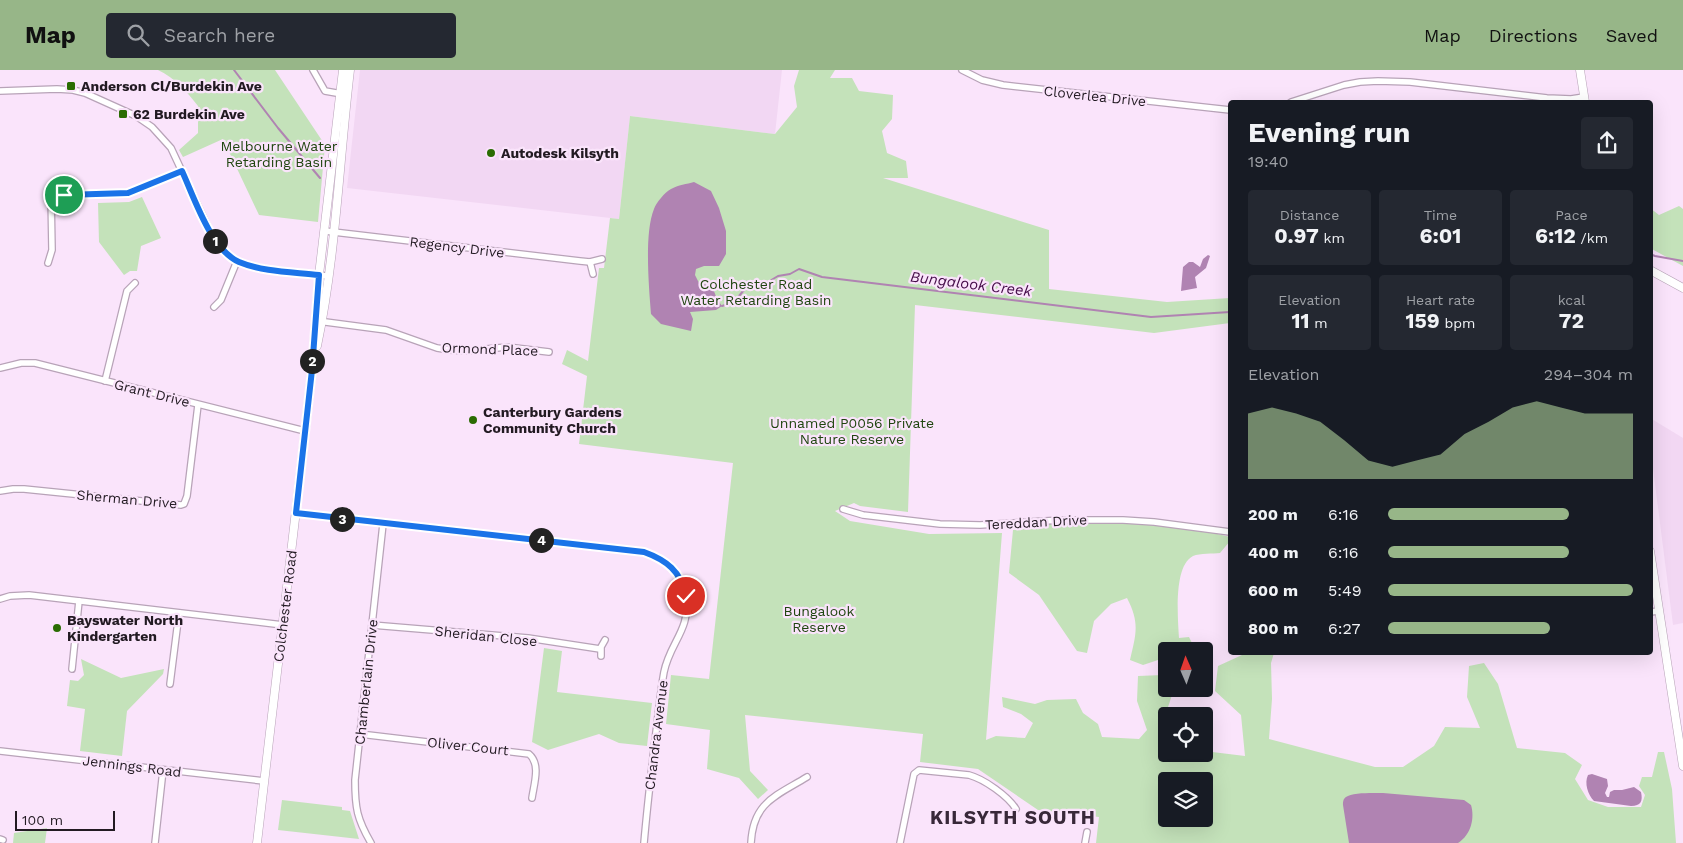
<!DOCTYPE html>
<html lang="en">
<head>
<meta charset="utf-8">
<style>
	:root { --surface:#171b24; --page:#242831; --text:#f1f3f6; --muted:#9ea1a6; --accent:#97b688 }
	body { margin:0; font-family:"Work Sans",sans-serif; background:var(--page); color:var(--text); height:100vh; display:flex; flex-direction:column; font-size:19px; white-space:nowrap }
	* { box-sizing:border-box; margin:0 }
	p { font-size:16px; color:var(--muted) }
	.icon { flex:none; width:28px; height:28px; fill:none; stroke:currentColor; stroke-width:2; stroke-linecap:round; stroke-linejoin:round }
	.map { position:relative; flex:1; overflow:hidden }
	.panel { position:absolute; left:1228px; top:30px; width:425px; height:555px; display:flex; flex-direction:column; background:var(--surface); border-radius:5px; box-shadow:0 5px 20px #0002 }
	.panel>* { flex:none }
	.needle { width:32px; rotate:358deg }
	.buttons { position:absolute; left:1158px; top:572px; display:grid; gap:10px }
	.buttons a { display:grid; place-items:center; width:55px; height:55px; border-radius:5px; background:var(--surface); box-shadow:0 5px 20px #0002; font-size:25px }
	.scale { position:absolute; left:15px; bottom:12px; width:100px; box-sizing:border-box; padding-left:5px; border:2px solid #221a22; border-top:0; font-size:14px; line-height:18px; white-space:nowrap; color:#221a22; -webkit-text-stroke:4px #fae4fb; paint-order:stroke }
	.pin { position:absolute; display:grid; place-items:center; width:42px; height:42px; color:#fff; margin:-21px; border:2px solid #fff; border-radius:50%; box-shadow:0 1px 5px #0007 }
	.km { position:absolute; width:25px; height:25px; margin:-12px; border-radius:50%; background:#222; color:#fff; font-size:14px; line-height:25px; text-align:center }
	.round { display:grid; place-items:center; flex:none; width:52px; height:52px; border-radius:5px; background:var(--page) }
	.head { display:flex; align-items:center; justify-content:space-between; height:85px; padding:0 20px }
	h1 { font-size:28px; font-weight:700; line-height:38px }
	.stats { display:grid; grid-template-columns:repeat(3,1fr); gap:8px; height:85px; padding:5px 20px }
	.stats div { display:grid; align-content:center; border-radius:5px; background:var(--page); text-align:center }
	.stats b { font-size:21px; font-weight:700 }
	.stats small { font-size:14px; font-weight:400 }
	.stats p { font-size:14px }
	.chart { height:140px; padding:10px 20px }
	.chart p { display:flex; justify-content:space-between }
	.chart svg { width:100%; height:90px; margin-top:5px; fill:var(--accent); opacity:.7 }
	ul { padding:0 20px; list-style:none; font-size:16px }
	li { display:grid; grid-template-columns:80px 60px 1fr; align-items:center; height:38px }
	li i { height:12px; border-radius:6px; background:var(--accent) }
	header { display:flex; align-items:center; gap:30px; box-sizing:border-box; height:70px; padding:0 25px; background:var(--accent); color:#111 }
	header strong { font-size:24px }
	nav { display:flex; gap:28px; margin-inline-start:auto; font-size:18px }
	.search { width:350px; height:45px; background:var(--page); display:flex; align-items:center; gap:12px; box-sizing:border-box; padding:0 18px; border-radius:5px; color:var(--muted); font-size:19px }
	.map>svg:first-child { display:block }
	.built { fill:#f2d7f3 }
	.green { fill:#c4e2ba; fill-rule:evenodd }
	.water { fill:#b083b2 }
	.lines { fill:none; stroke-linecap:round; stroke-linejoin:round }
	.stream { stroke:#b083b2; stroke-width:2 }
	.minor-casing { stroke:#b8a3b8; stroke-width:8 }
	.secondary-casing { stroke:#b8a3b8; stroke-width:9 }
	.minor { stroke:#fff; stroke-width:5.5 }
	.secondary { stroke:#fff; stroke-width:8 }
	.route-casing { stroke:#fff; stroke-width:10 }
	.route { stroke:#1a73e8; stroke-width:6 }
	.poi-dot { fill:#2a6c02; stroke:#fae4fb; stroke-width:2 }
	.labels { text-anchor:middle; dominant-baseline:central; stroke-width:4.5; stroke-linejoin:round; paint-order:stroke }
	.poi-label { font-size:14px; font-weight:bold; fill:#221a22; stroke:#fae4fb; text-anchor:start }
	.street-label { font-size:14px; fill:#221a22; stroke:#fae4fb }
	.park-label { font-size:14px; fill:#1f450f; stroke:#fae4fb }
	.water-label { font-size:15px; font-style:italic; fill:#440b48; stroke:#fae4fb }
	.district-label { font-size:19px; font-weight:bold; letter-spacing:1px; fill:#382839; stroke:#fae4fb }
</style>
</head>
<body>
<header>
<strong>Map</strong>
<div class="search"><svg class="icon" aria-label="search" viewBox="0 0 24 24"><circle cx="10" cy="10" r="6"/><path d="M15 15l6 6"/></svg>Search here</div>
<nav><a>Map</a><a>Directions</a><a>Saved</a></nav>
</header>
<div class="map">
<svg width="1683" height="773" viewBox="0 0 1683 773">
	<rect width="100%" height="100%" fill="#fae4fb"/>
	<!-- built -->
	<g class="built">
		<polygon points="360,0 782,0 775,64 630,46 619,149 347,118"/>
		<polygon points="1650,348 1683,368 1683,553 1673,555 1650,375"/>
	</g>
	<!-- green -->
	<g class="green">
		<path d="M158,0H275L325,75L318,152L259,145L223,69L183,87L179,80L198,63V36C187,22 175,8 158,0Z"/>
		<path d="M799,0H835L830,8H852L859,21L893,25L892,49L882,61L887,83L906,91L908,108H883L1049,160V219L1167,232L1230,228V253L1154,263L915,235L908,442L860,436L854,433L835,441L850,451L929,464L1002,463L986,670L996,666L1025,668L1033,653L1021,644L1003,637L1002,627L1035,634L1047,630L1076,629L1083,643L1098,654L1102,667L1139,669L1147,660L1137,631L1138,606L1163,605L1166,601V619H1174L1168,637L1165,654L1166,684H1204V681L1245,686L1241,645L1215,621L1218,596L1242,585L1243,583H1274L1271,593L1272,629L1269,669L1375,697H1403L1434,676L1445,657L1480,658L1467,627L1469,596L1484,593L1498,614L1517,678L1565,683L1582,695L1575,709L1588,730L1608,737H1641L1645,725L1639,716L1642,707H1652L1658,682H1664L1672,719L1676,773H1096L1099,747L1038,740L978,699L920,692L923,664L745,645L750,701L768,720L758,729L739,708L707,699L710,660L666,654L671,605L709,609L733,393L579,374L587,306L562,294L567,280L588,291L599,198H604L610,148L619,149L630,46L775,64L797,37L794,16ZM1166,711H1204V749H1166Z"/>
		<polygon points="142,127 161,168 141,176 137,201 130,201 124,205 99,172 98,133 129,132"/>
		<polygon points="1679,136 1683,139 1683,196 1650,178 1650,138 1659,145"/>
		<path d="M1113,452C1152,455 1192,457 1230,467V471L1220,483C1213,484 1200,483 1193,486C1173,496 1178,549 1179,568L1189,567L1196,581H1166V593L1161,589L1143,595L1130,590C1136,564 1140,553 1127,528L1111,534L1094,551L1087,583L1077,581L1039,525L1009,503L1013,460L1055,453Z"/>
		<polygon points="544,578 562,581 557,622 652,633 647,676 619,673 599,664 548,680 532,672"/>
		<polygon points="81,589 121,608 164,599 163,604 127,641 122,686 80,681 85,639 67,636 70,610 78,611 84,605"/>
		<polygon points="282,730 342,737 342,740 350,741 359,769 278,760"/>
		<polygon points="47,758 45,773 13,773 14,763"/>
	</g>
	<!-- water -->
	<g class="water">
		<path d="M694,112L711,121L719,138L726,161V184L719,196H704L696,199L695,205L699,213L712,216L717,229L722,236L716,240L690,242L693,249L691,261L661,254L651,244C649,218 644,163 654,139C656,133 665,122 671,119C678,115 687,114 694,112Z"/>
		<polygon points="1208,185 1210,186 1206,198 1195,207 1197,218 1181,221 1183,197 1189,192 1193,192 1200,197 1203,189"/>
		<path d="M1592,704L1607,709L1608,716L1605,723L1607,727H1609L1610,722L1614,720H1622L1634,717L1641,722C1643,731 1641,736 1631,736L1594,731C1588,725 1584,713 1588,705Z"/>
		<path d="M1383,723L1464,730L1471,735C1475,748 1471,765 1458,773H1349L1343,735C1343,732 1343,729 1346,727C1352,722 1375,723 1383,723Z"/>
	</g>
	<g class="lines">
		<!-- stream -->
		<g class="stream">
			<polyline points="234,0 278,58 320,108"/>
			<polyline points="1650,184 1655,186 1683,191"/>
			<polyline points="722,236 734,232 749,214 768,212 778,206 790,204 799,199 822,207 1151,247 1230,242"/>
		</g>
		<!-- minor casing -->
		<g class="minor-casing">
			<g id="minor">
				<polyline points="313,0 325,21 342,24"/>
				<polyline points="962,0 982,10 1003,15 1230,40"/>
				<path d="M0,21L57,19L73,20L85,23L136,46L152,57L171,78L214,170C221,178 228,186 237,191C256,201 305,203 328,206"/>
				<polyline points="1291,32 1344,15 1360,12 1378,11 1410,12 1547,28 1571,29 1584,27"/>
				<polyline points="325,161 580,191 590,192 602,189"/>
				<polyline points="590,192 593,204"/>
				<polyline points="48,193 52,180 51,124 64,125 128,123 181,101"/>
				<polyline points="214,237 221,230 237,191"/>
				<polyline points="318,251 386,260 437,278 450,280 466,281 507,277 549,282"/>
				<polyline points="0,298 21,293 35,293 305,361"/>
				<polyline points="105,311 127,221 135,213"/>
				<polyline points="0,421 13,419 24,419 181,435 184,434 187,426 198,335"/>
				<polyline points="843,439 863,445 940,454 980,455 1061,450 1123,450 1154,452 1230,462"/>
				<path d="M296,443L643,482C664,489 683,502 686,526C691,560 670,572 664,602C660,624 658,647 655,670C651,704 647,739 644,773"/>
				<polyline points="0,529 10,526 29,525 283,555"/>
				<polyline points="1650,542 1659,541"/>
				<polyline points="372,555 528,568 600,579"/>
				<polyline points="601,586 601,577 605,570"/>
				<polyline points="72,599 79,531"/>
				<polyline points="170,614 179,543"/>
				<path d="M360,664L529,684C541,694 534,714 532,728"/>
				<polyline points="0,681 264,711"/>
				<polyline points="0,769 3,770"/>
				<polyline points="155,773 163,700"/>
				<path d="M371,773C357,749 355,738 355,710L383,454"/>
				<path d="M751,773C753,732 776,726 807,707"/>
				<path d="M900,773L914,704L919,700L969,705C984,709 1008,726 1016,739"/>
				<polyline points="1085,773 1087,762"/>
			</g>
		</g>
		<!-- secondary casing -->
		<g class="secondary-casing">
			<g id="secondary">
				<polyline points="1580,0 1585,32"/>
				<polyline points="1650,200 1683,218"/>
				<path d="M317,276C336,185 339,92 350,0"/>
				<polyline points="1650,481 1683,696"/>
				<polyline points="257,773 302,389 312,300 319,205 343,0"/>
			</g>
		</g>
		<!-- minor -->
		<use href="#minor" class="minor"/>
		<!-- secondary -->
		<use href="#secondary" class="secondary"/>
	</g>
	<g class="lines">
		<!-- route casing -->
		<g class="route-casing">
			<path id="route" d="M64,125L128,123L182,101C194,127 211,180 239,192C263,202 293,202 319,205L312,300L296,443L644,482C666,490 681,501 686,526"/>
		</g>
		<!-- route -->
		<use href="#route" class="route"/>
	</g>
	<!-- markers -->
	<g class="poi-dot">
		<rect x="66" y="11" width="10" height="10" rx="2.5"/>
		<rect x="118" y="39" width="10" height="10" rx="2.5"/>
		<circle cx="491" cy="83" r="5"/>
		<circle cx="473" cy="350" r="5"/>
		<circle cx="57" cy="558" r="5"/>
	</g>
	<g class="labels">
		<!-- poi labels -->
		<g class="poi-label">
			<text x="81" y="16">Anderson Cl/Burdekin Ave</text>
			<text x="133" y="44">62 Burdekin Ave</text>
			<text x="501" y="83">Autodesk Kilsyth</text>
			<text x="483" y="342">Canterbury Gardens<tspan x="483" dy="16">Community Church</tspan></text>
			<text x="67" y="550">Bayswater North<tspan x="67" dy="16">Kindergarten</tspan></text>
		</g>
		<!-- street labels -->
		<g class="street-label">
			<text transform="translate(1095 26) rotate(6)">Cloverlea Drive</text>
			<text transform="translate(457 177) rotate(7)">Regency Drive</text>
			<text transform="translate(490 279) rotate(2)">Ormond Place</text>
			<text transform="translate(152 323) rotate(14)">Grant Drive</text>
			<text transform="translate(127 429) rotate(5)">Sherman Drive</text>
			<text transform="translate(1036 452) rotate(-3)">Tereddan Drive</text>
			<text transform="translate(285 536) rotate(-83)">Colchester Road</text>
			<text transform="translate(486 566) rotate(6)">Sheridan Close</text>
			<text transform="translate(366 612) rotate(-84)">Chamberlain Drive</text>
			<text transform="translate(656 665) rotate(-83)">Chandra Avenue</text>
			<text transform="translate(468 676) rotate(6)">Oliver Court</text>
			<text transform="translate(132 696) rotate(7)">Jennings Road</text>
		</g>
		<!-- park labels -->
		<g class="park-label">
			<text x="279" y="76">Melbourne Water<tspan x="279" dy="16">Retarding Basin</tspan></text>
			<text x="756" y="214">Colchester Road<tspan x="756" dy="16">Water Retarding Basin</tspan></text>
			<text x="852" y="353">Unnamed P0056 Private<tspan x="852" dy="16">Nature Reserve</tspan></text>
			<text x="819" y="541">Bungalook<tspan x="819" dy="16">Reserve</tspan></text>
		</g>
		<!-- water labels -->
		<g class="water-label">
			<text transform="translate(971 214) rotate(7)">Bungalook Creek</text>
		</g>
		<!-- district labels -->
		<g class="district-label">
			<text x="1013" y="747">KILSYTH SOUTH</text>
		</g>
	</g>
</svg>
<div class="buttons">
<a><svg class="needle" viewBox="-14 -14 28 28"><path d="M0-13l5 13h-10z" fill="#e53935"/><path d="M0 13l5-13h-10z" fill="#9ea1a6"/></svg></a>
<a><svg class="icon" aria-label="locate" viewBox="0 0 24 24"><circle cx="12" cy="12" r="6"/><path d="M12 2v4M12 18v4M2 12h4M18 12h4"/></svg></a>
<a><svg class="icon" aria-label="layers" viewBox="0 0 24 24"><path d="M12 4l9 5-9 5-9-5zM3 14l9 5 9-5"/></svg></a>
</div>
<div class="scale">100 m</div>
<div class="pin" style="left:64px;top:125px;background:#1e9e55"><svg class="icon" aria-label="arrive" viewBox="0 0 24 24"><path d="M6 21V4h12l-3 4 3 4H6"/></svg></div>
<div class="pin" style="left:686px;top:526px;background:#d93025"><svg class="icon" aria-label="check" viewBox="0 0 24 24"><path d="M5 12l5 5 9-10"/></svg></div>
<b class="km" style="left:215px;top:171px">1</b>
<b class="km" style="left:312px;top:291px">2</b>
<b class="km" style="left:342px;top:449px">3</b>
<b class="km" style="left:541px;top:470px">4</b>
<section class="panel">
<div class="head"><div><h1>Evening run</h1><p>19:40</p></div><a class="round"><svg class="icon" aria-label="share" viewBox="0 0 24 24"><path d="M12 15V3M7 8l5-5 5 5M5 13v7h14v-7"/></svg></a></div>
<div class="stats">
<div><p>Distance</p><b>0.97<small> km</small></b></div>
<div><p>Time</p><b>6:01</b></div>
<div><p>Pace</p><b>6:12<small> /km</small></b></div>
</div>
<div class="stats">
<div><p>Elevation</p><b>11<small> m</small></b></div>
<div><p>Heart rate</p><b>159<small> bpm</small></b></div>
<div><p>kcal</p><b>72</b></div>
</div>
<div class="chart"><p><span>Elevation</span>294–304 m</p>
<svg viewBox="0 0 160 44" preserveAspectRatio="none"><path d="M0 44V12L10 9L20 12L30 16L40 25L50 35L60 38L70 35L80 32L90 22L100 16L110 9L120 6L130 9L140 12L150 12L160 12V44z"/></svg>
</div>
<ul>
<li><b>200 m</b>6:16<i style="width:74%"></i></li>
<li><b>400 m</b>6:16<i style="width:74%"></i></li>
<li><b>600 m</b>5:49<i style="width:100%"></i></li>
<li><b>800 m</b>6:27<i style="width:66%"></i></li>
</ul>
</section>
</div>
</body>
</html>
